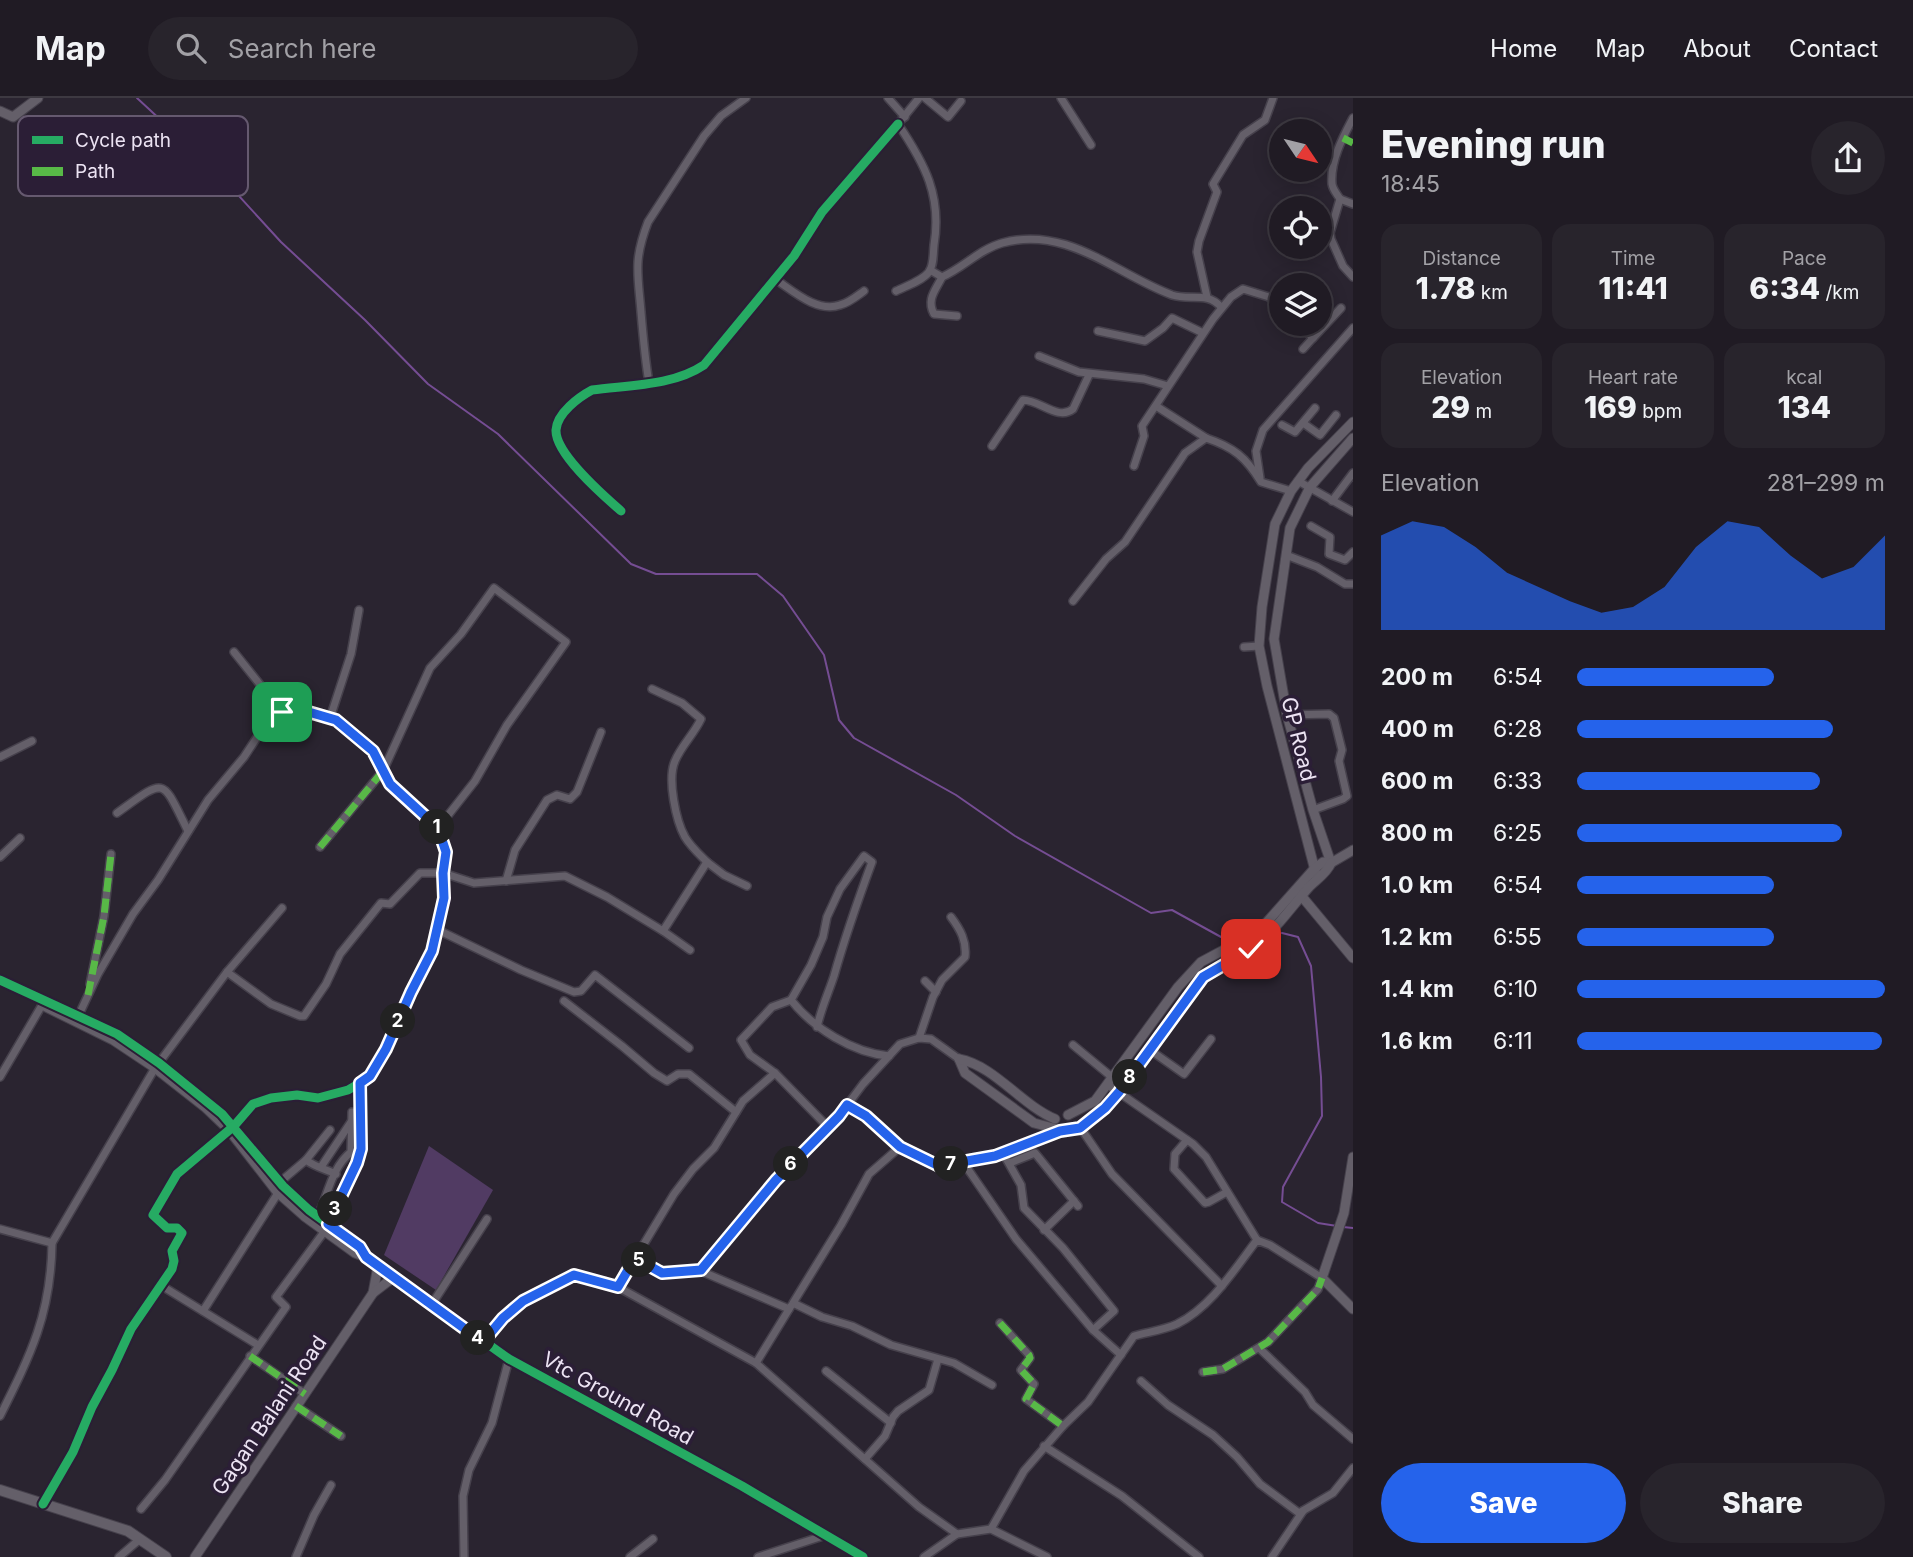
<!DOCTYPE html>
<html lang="en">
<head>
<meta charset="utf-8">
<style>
	:root { --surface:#201b24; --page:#28242c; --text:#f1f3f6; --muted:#a2a1a6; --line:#3d3941; --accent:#2563eb }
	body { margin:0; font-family:Inter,sans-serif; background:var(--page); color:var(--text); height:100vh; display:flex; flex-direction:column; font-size:26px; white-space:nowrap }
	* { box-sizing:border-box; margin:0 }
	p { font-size:23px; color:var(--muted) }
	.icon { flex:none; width:38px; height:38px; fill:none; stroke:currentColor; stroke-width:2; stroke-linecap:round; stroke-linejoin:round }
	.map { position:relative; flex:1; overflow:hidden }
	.details { display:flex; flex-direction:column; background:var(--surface); width:560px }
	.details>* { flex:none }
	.needle { width:46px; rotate:125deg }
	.fabs { position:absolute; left:1269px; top:21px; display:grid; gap:14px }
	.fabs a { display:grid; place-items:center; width:63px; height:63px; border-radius:50%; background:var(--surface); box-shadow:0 4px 18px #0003,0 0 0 2px var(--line); font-size:35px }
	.pin { position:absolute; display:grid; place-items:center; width:60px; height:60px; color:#fff; margin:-30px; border-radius:14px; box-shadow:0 4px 10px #0006 }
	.km { position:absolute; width:35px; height:35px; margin:-18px; border-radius:50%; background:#222; color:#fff; font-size:19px; line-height:35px; text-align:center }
	.round { display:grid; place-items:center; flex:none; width:74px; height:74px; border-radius:37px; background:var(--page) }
	.headline { display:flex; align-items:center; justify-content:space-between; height:119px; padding:0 28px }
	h1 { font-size:38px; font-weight:800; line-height:52px }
	.figures { display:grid; grid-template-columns:repeat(3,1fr); gap:10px; height:119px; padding:7px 28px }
	.figures div { display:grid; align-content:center; border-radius:18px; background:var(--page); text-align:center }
	.figures b { font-size:30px; font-weight:800 }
	.figures small { font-size:19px; font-weight:400 }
	.figures p { font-size:19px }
	.chart { height:196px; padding:14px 28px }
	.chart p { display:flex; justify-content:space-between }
	.chart svg { width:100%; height:126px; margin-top:7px; fill:var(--accent); opacity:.7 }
	.action { display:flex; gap:14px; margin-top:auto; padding:14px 28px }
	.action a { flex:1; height:80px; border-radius:42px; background:var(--accent); color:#fff; font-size:28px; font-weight:800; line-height:80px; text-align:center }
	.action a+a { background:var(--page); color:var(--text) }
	ul { padding:0 28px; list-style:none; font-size:23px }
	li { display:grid; grid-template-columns:112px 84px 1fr; align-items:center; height:52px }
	li i { height:18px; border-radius:9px; background:var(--accent) }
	header { display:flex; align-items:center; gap:42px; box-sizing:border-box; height:98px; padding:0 35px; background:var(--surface); border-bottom:2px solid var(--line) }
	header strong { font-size:33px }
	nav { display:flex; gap:38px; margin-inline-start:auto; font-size:24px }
	.search { width:490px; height:63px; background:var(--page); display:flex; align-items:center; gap:18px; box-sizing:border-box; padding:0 24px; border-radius:38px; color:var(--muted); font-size:26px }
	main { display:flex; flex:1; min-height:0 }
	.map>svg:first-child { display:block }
	.green { fill:#513b63 }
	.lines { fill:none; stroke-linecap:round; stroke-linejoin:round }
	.stream { stroke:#754d93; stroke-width:2 }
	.minor-casing { stroke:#46414c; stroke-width:10 }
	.tertiary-casing { stroke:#46414c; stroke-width:11 }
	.secondary-casing { stroke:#46414c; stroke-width:12 }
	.minor { stroke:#645f69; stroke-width:7 }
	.tertiary { stroke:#645f69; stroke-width:9 }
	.secondary { stroke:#645f69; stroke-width:10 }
	.quiet { stroke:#58b947; stroke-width:7; stroke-dasharray:14 7; stroke-linecap:butt }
	.cycleway-casing { stroke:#2b1e36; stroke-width:13 }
	.cycleway { stroke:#26ab63; stroke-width:9 }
	.route-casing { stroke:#fff; stroke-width:14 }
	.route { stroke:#2563eb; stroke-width:9 }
	.labels { text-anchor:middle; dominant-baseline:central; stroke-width:7; stroke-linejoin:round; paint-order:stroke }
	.street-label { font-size:21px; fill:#ece3f3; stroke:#2b1e36 }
	.key { fill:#2b1e36; stroke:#65596f; stroke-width:2 }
	.key-label { font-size:19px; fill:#ece3f3 }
</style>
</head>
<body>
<header>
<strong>Map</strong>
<div class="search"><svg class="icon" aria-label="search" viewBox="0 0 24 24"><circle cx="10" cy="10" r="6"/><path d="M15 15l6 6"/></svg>Search here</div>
<nav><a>Home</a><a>Map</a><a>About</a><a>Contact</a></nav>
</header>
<main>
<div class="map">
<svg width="1353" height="1459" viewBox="0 0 1353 1459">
	<rect width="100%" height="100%" fill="#2a2430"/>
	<!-- green -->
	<polygon class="green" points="429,1048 493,1092 436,1192 384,1157"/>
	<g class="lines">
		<!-- stream -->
		<g class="stream">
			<polyline points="137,0 218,75 281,144 365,222 428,286 498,336 631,466 656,476 757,476 783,498 824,557 839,622 854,640 956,697 1015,738 1151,815 1172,812 1221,839 1242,837"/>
			<polyline points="1282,835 1298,839 1311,868 1321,979 1322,1018 1283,1089 1282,1104 1318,1125 1337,1128"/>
			<polyline points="1343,1129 1353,1130"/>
		</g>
		<!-- minor casing -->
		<g class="minor-casing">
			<g id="minor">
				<polyline points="888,0 905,19"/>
				<polyline points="925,0 948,19 961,3"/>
				<polyline points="1061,0 1091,47"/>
				<path d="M1353,20C1343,39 1330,63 1332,86C1333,92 1337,96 1340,101L1330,135L1331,141L1343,168L1353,179"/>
				<polyline points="1340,101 1353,106"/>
				<path d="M930,172L942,179C963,170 980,151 1002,145C1068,127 1115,176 1172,197C1190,203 1207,193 1221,209"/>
				<path d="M942,179C936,192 926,201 934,216L957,218"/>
				<path d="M775,181C793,193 817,215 840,207C849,205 857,198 864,193"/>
				<path d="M896,193C906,188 922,183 929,174C934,167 933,156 934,147C942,98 925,66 898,26L919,0"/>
				<polyline points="1207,199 1197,154 1199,143 1217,94 1213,86 1243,37 1265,22 1273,0"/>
				<polyline points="1298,226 1313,240 1303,251"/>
				<polyline points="1098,233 1145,243 1163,230 1172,220 1203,235"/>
				<polyline points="1313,240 1341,210"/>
				<polyline points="1039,258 1079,274 1144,281 1168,288"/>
				<path d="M649,285C645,261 643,238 641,214C638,176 633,163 648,124L704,38L721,18L746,0"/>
				<polyline points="1156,308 1206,340"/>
				<polyline points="1303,325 1320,337 1336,317"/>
				<polyline points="1282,327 1295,334 1315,310"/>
				<path d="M992,348L1023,302C1040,302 1058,323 1073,311L1089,277"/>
				<polyline points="1134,368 1144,338 1142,328 1213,221 1231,199 1243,191 1269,199 1281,210"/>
				<polyline points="1260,380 1256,353 1263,332 1353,230"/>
				<polyline points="1298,383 1353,414"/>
				<polyline points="1332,403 1353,375"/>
				<path d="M621,413C604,398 555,356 556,332C557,315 579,299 592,292C629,287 673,288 704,267L794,158L822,114L898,26"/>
				<polyline points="1311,428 1330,439 1329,456 1345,462 1353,454"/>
				<polyline points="1286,457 1317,469 1345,486 1353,486"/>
				<path d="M1073,503L1106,461L1125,444L1185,355L1206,340C1233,349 1246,359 1261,384L1291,393"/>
				<polyline points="1244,549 1259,548"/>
				<polyline points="234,554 282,614"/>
				<path d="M652,591L682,605L701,621C694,636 681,648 675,663C667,681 676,723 685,739C691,749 699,756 707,764"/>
				<polyline points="1287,617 1329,616 1334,620 1342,652 1339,663 1347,698 1343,701 1313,712"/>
				<polyline points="330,620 351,556 359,512"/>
				<polyline points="0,659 32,643"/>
				<path d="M117,715C167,679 161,679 188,733"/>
				<polyline points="320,749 383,673 430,570 461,536 494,490 566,544 507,627 475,683 438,730"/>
				<polyline points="0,759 20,740"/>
				<polyline points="506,783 515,752 547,702 557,697 570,701 577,694 601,634"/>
				<polyline points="438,832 521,872 574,894 581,893 595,877 689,950"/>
				<polyline points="663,833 690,852"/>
				<polyline points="227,874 271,906 300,918 304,918 326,886 340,856 381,805 390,806 420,775 443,775 474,785 565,778 607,799 663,833 707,764 724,777 747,788"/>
				<polyline points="925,883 936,894"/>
				<polyline points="90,886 104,818 111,756"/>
				<polyline points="791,902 772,909 741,942 750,957 775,975 828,1029"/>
				<polyline points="564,903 622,948 654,975 667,983 678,976 689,976 736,1014"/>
				<polyline points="76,923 98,876 133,816 158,782 208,702 244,659 271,618 295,610 336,622 373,653 390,686 438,730"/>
				<path d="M817,929C821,911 828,896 834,878C845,839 858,802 872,764L864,758L840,791L827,819L823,839L811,867L791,902C813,930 853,955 889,958"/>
				<path d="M919,940L933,899L942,882L965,859C967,843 960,831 951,819"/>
				<polyline points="1073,947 1113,980"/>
				<polyline points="1150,952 1184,976 1211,941"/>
				<polyline points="0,979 45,902"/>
				<polyline points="1108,987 1193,1046 1206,1059 1257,1142"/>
				<polyline points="847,1007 866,1018 900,1049 938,1068 995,1058 1060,1033"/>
				<polyline points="1080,1029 1112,1076 1222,1188"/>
				<polyline points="1187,1042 1175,1056 1174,1071 1205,1105 1209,1104 1227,1094"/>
				<polyline points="900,1049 869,1076 841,1127 793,1205 822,1219 852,1228 891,1247 954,1265 992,1287"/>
				<polyline points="1003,1055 1021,1087 1024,1110 1063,1150 1114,1213 1093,1232"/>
				<polyline points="306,1062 330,1032"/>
				<polyline points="963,1064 1016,1141 1093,1232 1121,1257"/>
				<polyline points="1010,1065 1035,1055 1078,1108"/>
				<polyline points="321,1069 351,1024"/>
				<path d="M280,1084L306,1062C315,1069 325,1071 336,1076"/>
				<path d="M318,1118C328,1096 332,1069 351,1054L352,1014"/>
				<polyline points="0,1131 52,1145 155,970 227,874 282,810"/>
				<polyline points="1044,1132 1074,1103"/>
				<polyline points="635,1160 662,1175 701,1172"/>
				<polyline points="162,1188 258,1247"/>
				<polyline points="618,1189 674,1096 693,1071 714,1050 743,1003 775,975"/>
				<polyline points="432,1206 487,1121"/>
				<polyline points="789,1211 703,1174 701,1169 776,1082 839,1018 863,986 900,946 919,940 931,941 959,961"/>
				<polyline points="203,1213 278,1095"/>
				<polyline points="1000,1225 1029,1257 1030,1260 1021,1272 1034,1286 1026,1301 1063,1328"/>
				<polyline points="483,1244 504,1220 523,1203 574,1176 618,1189 756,1265 919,1409 957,1436 991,1431 1047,1459"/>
				<polyline points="1259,1250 1305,1294 1313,1307 1353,1341"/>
				<polyline points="250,1258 305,1296"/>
				<polyline points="756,1265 791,1208"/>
				<polyline points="826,1273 891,1325"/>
				<polyline points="1141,1283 1168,1307 1213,1337 1237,1359 1260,1386 1299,1415 1333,1395 1353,1370"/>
				<polyline points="296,1308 341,1338"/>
				<path d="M0,1318C31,1256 51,1216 52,1145"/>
				<polyline points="1044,1348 1122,1398 1199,1459"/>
				<polyline points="865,1361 885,1338 893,1319 898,1313 929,1292 938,1261"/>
				<polyline points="43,1406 73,1354 92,1309 112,1272 131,1231 172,1171 174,1163 172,1153 182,1135 177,1130 167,1130 153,1117 177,1076 234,1028 253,1006 271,1000 297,997 318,1000 348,992 370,979 386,951 411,894 432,853 445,800 443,775 446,753 438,730"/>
				<polyline points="141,1411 165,1382 286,1209 276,1199 324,1134 357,1065 361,1051 360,984"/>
				<path d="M991,1431L1024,1373L1063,1328L1088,1304L1134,1238C1148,1234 1164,1232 1177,1226C1211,1209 1234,1172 1257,1142L1270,1147L1322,1180L1318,1191L1268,1244L1223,1271L1203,1274"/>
				<polyline points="119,1459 140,1441"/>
				<polyline points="296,1459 314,1417 331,1387"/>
				<polyline points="464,1459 463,1398 469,1372 492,1325 509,1261"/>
				<polyline points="630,1459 653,1441"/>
				<polyline points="758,1459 826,1437"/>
				<polyline points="924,1459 957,1436"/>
				<polyline points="1272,1459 1303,1413"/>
			</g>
		</g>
		<!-- tertiary casing -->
		<g class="tertiary-casing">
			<g id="tertiary">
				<polyline points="0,13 13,19 38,0"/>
				<polyline points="1331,765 1313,712 1287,617 1274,541 1290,430 1310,389 1353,340"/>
				<polyline points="1317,780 1267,588 1259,548 1262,509 1275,426 1291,393 1308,370 1353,324"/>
				<polyline points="1299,795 1353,860"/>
				<polyline points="0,882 117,936 159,965 222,1016 283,1088 309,1112 360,1149 366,1159 509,1261 742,1388 863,1459"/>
				<polyline points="46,909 113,942 155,970 206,1010 229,1032 278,1095 304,1118 355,1155 366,1159"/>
				<polyline points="959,961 965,975 1034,1025 1057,1031"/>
				<path d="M959,961C995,968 1020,1006 1055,1021"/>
				<polyline points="1068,1017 1095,1003 1178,889 1201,864 1259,833 1314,771 1323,764 1331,765 1353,752"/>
				<path d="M1068,1032C1113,1026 1164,924 1194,890C1210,872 1231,864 1251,851C1274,835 1291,809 1310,788C1317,781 1327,775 1331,765"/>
				<polyline points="1353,1059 1344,1115 1322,1180 1353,1211"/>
				<polyline points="373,1195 378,1168"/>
				<polyline points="195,1459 373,1195 394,1179"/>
			</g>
		</g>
		<!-- secondary casing -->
		<g class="secondary-casing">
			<polyline id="secondary" points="0,1392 128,1433 166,1459"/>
		</g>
		<!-- minor -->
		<use href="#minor" class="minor"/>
		<!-- tertiary -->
		<use href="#tertiary" class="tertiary"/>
		<!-- secondary -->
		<use href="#secondary" class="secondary"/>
		<!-- quiet -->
		<g class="quiet">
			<polyline points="1343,40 1353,45"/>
			<polyline points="320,749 383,673"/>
			<polyline points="88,897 104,818 111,756"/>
			<polyline points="635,1160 662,1175 701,1172"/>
			<polyline points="1000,1225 1029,1257 1030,1260 1021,1272 1034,1286 1026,1301 1063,1328"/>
			<polyline points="250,1258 305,1296"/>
			<polyline points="1203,1274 1223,1271 1268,1244 1318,1191 1322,1180"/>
			<polyline points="296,1308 341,1338"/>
		</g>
		<!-- cycleway casing -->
		<g class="cycleway-casing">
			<g id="cycleway">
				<path d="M621,413C604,398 555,356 556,332C557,315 579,299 592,292C629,287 673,288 704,267L794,158L822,114L898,26"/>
				<polyline points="0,882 117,936 159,965 222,1016 283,1088 309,1112 360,1149 366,1159 509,1261 742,1388 863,1459"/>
				<polyline points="43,1406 73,1354 92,1309 112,1272 131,1231 172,1171 174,1163 172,1153 182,1135 177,1130 167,1130 153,1117 177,1076 234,1028 253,1006 271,1000 297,997 318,1000 348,992 370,979 386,951 411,894 432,853 445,800 443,775 446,753 438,730"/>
			</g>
		</g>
		<!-- cycleway -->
		<use href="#cycleway" class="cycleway"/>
	</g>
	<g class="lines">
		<!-- route casing -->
		<g class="route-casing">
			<polyline id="route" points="282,614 295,610 336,622 373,653 390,686 438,730 446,754 443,775 444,800 432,853 411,894 386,951 370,978 360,985 361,1051 357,1065 328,1126 360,1149 366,1159 483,1244 503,1220 523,1203 574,1177 618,1189 635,1160 662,1175 701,1172 776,1082 839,1018 847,1007 866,1018 900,1049 939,1068 995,1058 1060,1033 1080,1030 1105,1010 1119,994 1203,879 1251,851"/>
		</g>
		<!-- route -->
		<use href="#route" class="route"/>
	</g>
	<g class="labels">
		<!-- street labels -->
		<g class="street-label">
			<text transform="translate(1299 641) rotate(76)">GP Road</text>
			<text transform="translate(618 1300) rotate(29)">Vtc Ground Road</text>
			<text transform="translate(269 1317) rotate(-56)">Gagan Balani Road</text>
		</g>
	</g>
	<!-- legend -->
	<rect x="18" y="18" width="230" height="80" rx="10" class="key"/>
	<rect x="32" y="38" width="31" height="8" fill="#26ab63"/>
	<rect x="32" y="69" width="31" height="9" fill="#58b947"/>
	<g class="key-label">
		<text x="75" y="49">Cycle path</text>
		<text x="75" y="80">Path</text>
	</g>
</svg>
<div class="fabs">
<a><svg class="needle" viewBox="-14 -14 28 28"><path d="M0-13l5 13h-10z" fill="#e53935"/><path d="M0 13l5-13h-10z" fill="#a2a1a6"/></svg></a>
<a><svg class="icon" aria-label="locate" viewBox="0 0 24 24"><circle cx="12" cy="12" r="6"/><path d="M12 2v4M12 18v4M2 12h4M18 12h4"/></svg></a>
<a><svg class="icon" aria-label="layers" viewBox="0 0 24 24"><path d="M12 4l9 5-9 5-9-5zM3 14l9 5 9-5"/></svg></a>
</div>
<div class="pin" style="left:282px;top:614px;background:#1e9e55"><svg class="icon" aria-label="arrive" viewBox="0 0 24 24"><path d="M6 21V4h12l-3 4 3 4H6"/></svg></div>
<div class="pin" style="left:1251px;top:851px;background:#d93025"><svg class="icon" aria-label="check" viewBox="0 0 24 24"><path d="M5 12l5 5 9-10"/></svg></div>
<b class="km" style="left:437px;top:729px">1</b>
<b class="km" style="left:398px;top:923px">2</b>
<b class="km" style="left:335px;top:1111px">3</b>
<b class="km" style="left:478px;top:1240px">4</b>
<b class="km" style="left:639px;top:1162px">5</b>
<b class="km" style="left:791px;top:1066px">6</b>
<b class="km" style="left:951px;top:1066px">7</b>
<b class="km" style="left:1130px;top:979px">8</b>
</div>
<section class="details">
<div class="headline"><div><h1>Evening run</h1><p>18:45</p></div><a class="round"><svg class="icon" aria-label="share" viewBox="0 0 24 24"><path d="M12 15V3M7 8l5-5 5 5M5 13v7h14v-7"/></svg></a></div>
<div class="figures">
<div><p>Distance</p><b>1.78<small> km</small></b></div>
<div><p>Time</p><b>11:41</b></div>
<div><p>Pace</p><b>6:34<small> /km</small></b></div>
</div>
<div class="figures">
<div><p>Elevation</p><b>29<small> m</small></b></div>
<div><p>Heart rate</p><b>169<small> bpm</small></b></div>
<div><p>kcal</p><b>134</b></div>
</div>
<div class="chart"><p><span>Elevation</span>281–299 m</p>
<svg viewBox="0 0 160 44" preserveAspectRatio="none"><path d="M0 44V11L10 6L20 8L30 15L40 24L50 29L60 34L70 38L80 36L90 29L100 15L110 6L120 8L130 18L140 26L150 22L160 11V44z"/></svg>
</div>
<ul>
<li><b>200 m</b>6:54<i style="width:64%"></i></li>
<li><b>400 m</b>6:28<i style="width:83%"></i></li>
<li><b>600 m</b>6:33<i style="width:79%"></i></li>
<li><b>800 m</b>6:25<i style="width:86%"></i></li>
<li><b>1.0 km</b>6:54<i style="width:64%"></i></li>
<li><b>1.2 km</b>6:55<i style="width:64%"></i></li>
<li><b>1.4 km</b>6:10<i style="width:100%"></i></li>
<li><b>1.6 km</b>6:11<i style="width:99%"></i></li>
</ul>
<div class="action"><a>Save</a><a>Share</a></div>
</section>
</main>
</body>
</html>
